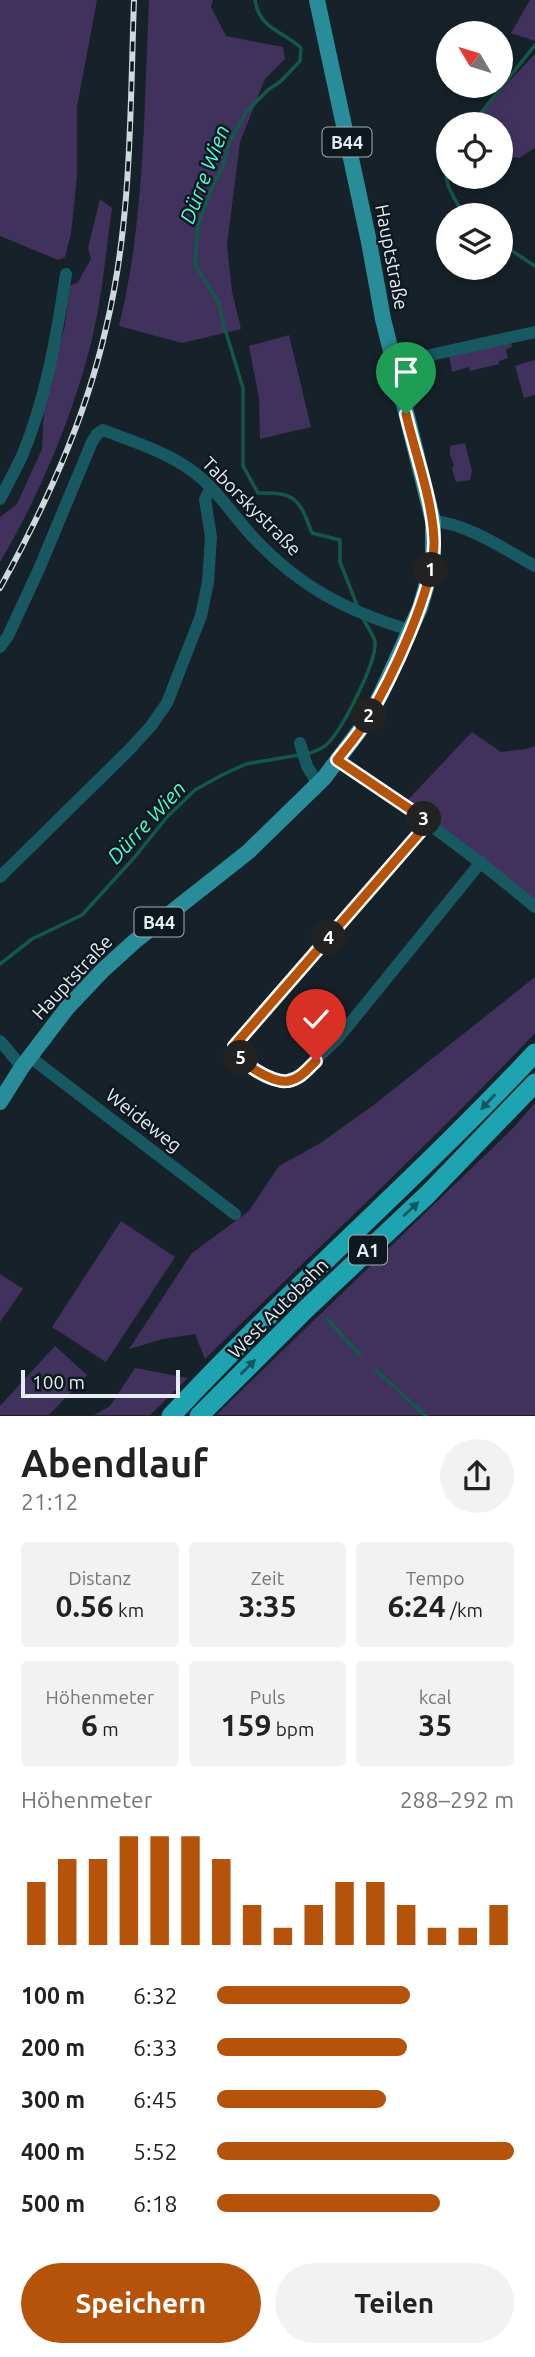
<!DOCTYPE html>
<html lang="de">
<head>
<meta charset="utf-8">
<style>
	:root { --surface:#fff; --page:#f2f2f2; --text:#222; --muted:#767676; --accent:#b45309 }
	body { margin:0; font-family:Ubuntu,sans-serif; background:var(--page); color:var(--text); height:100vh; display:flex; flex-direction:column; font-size:26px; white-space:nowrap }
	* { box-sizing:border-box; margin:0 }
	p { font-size:23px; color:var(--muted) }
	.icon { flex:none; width:38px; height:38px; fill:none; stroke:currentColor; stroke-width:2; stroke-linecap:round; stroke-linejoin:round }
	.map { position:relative; height:1416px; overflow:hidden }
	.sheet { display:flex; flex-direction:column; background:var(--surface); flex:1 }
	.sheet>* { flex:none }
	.needle { width:46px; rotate:308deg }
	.tools { position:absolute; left:436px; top:21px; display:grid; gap:14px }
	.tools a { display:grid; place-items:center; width:77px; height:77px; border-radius:50%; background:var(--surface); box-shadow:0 4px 10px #0003; font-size:35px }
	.scale { position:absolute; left:21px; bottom:18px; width:159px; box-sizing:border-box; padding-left:7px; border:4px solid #e5edf2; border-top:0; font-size:19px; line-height:24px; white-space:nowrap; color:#e5edf2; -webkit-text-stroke:5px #0d181f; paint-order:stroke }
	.pin { position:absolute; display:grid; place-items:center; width:60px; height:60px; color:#fff; margin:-72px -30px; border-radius:50% 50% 50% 0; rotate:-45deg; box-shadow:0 0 7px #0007 }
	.pin .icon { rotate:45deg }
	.km { position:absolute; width:35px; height:35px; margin:-18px; border-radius:50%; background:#222; color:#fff; font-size:19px; line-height:35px; text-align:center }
	.round { display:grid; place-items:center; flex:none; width:74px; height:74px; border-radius:37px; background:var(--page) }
	.summary { display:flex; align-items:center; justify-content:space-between; height:119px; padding:0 21px }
	h1 { font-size:38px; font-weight:700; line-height:52px }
	.figures { display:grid; grid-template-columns:repeat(3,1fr); gap:10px; height:119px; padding:7px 21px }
	.figures div { display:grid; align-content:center; border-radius:7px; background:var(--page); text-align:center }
	.figures b { font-size:30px; font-weight:700 }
	.figures small { font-size:19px; font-weight:400 }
	.figures p { font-size:19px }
	.chart { height:196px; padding:14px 21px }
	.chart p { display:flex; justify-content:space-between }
	.chart svg { width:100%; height:126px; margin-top:7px; stroke:var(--accent); stroke-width:6 }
	.cta { display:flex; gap:14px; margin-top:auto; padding:14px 21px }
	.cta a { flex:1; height:80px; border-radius:42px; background:var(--accent); color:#fff; font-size:28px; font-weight:700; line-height:80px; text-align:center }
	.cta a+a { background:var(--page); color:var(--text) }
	ul { padding:0 21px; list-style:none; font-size:23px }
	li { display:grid; grid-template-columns:112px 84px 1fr; align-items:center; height:52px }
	li i { height:18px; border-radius:9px; background:var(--accent) }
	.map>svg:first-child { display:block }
	.green { fill:#41325d }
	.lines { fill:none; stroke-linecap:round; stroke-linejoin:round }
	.stream { stroke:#13584b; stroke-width:3.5 }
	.minor { stroke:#185961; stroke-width:12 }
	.major { stroke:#288d99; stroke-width:16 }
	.highway { stroke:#1ea3b1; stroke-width:19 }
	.rail-casing { stroke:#cfd8dd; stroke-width:6 }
	.rail { stroke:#0d181f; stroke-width:3.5; stroke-dasharray:10; stroke-linecap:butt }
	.oneway { fill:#155761 }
	.route-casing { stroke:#fff; stroke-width:14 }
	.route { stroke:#b45309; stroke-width:9 }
	.labels { text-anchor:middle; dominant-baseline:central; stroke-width:5; stroke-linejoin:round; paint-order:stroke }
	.shield { fill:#0d181f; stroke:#a4adb3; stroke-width:2 }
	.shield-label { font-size:18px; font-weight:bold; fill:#e5edf2 }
	.street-label { font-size:19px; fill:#e5edf2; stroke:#0d181f }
	.water-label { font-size:21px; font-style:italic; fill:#4ffcd8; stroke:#0d181f }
</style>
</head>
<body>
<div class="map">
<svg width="535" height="1416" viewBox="0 0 535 1416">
	<rect width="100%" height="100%" fill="#162129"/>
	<!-- green -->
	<g class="green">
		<polygon points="0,0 97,0 77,107 77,176 71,234 65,257 58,260 0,236"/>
		<path d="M149,0H213L211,7L226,36L283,47L285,59L265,79L240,142L227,245L232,292L241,329L182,343L119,326C145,220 144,108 149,0Z"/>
		<polygon points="530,0 535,0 535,41 511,33"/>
		<polygon points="535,54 535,148 519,158 501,156 500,124 468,124"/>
		<path d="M100,199L112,208C106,248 103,290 94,330C77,407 40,495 0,562V517L17,504L42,449L44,407L65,325L70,286L78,282L91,259L88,248Z"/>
		<polygon points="289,335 311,427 260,439 259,398 249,346"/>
		<polygon points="511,341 512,347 506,349 508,358 499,361 499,364 470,371 469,367 452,372 449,354"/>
		<polygon points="535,360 535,395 524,398 515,366"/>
		<path d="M465,443L472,471L470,480L456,482L452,469L454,465C450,453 450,460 450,446Z"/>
		<polygon points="472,732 501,752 526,749 535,746 535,907 403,805"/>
		<path d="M535,977V1033C428,1146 315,1250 205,1359L195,1334L163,1339L129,1349L192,1253L249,1211L279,1166L319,1144L375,1104Z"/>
		<polygon points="535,1103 535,1415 216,1415 513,1128"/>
		<polygon points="121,1221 175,1257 106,1362 52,1327"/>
		<polygon points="0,1274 23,1289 0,1322"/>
		<polygon points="55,1346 87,1375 49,1415 0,1415 0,1406"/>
		<polygon points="135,1368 188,1378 150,1415 94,1415 110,1406"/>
	</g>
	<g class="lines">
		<!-- stream -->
		<g class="stream">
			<path d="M255,0C259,29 283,31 301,48L300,61L280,82L269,89L246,112L229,143L223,166L209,194L198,226L195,265L218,301L224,326L243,388V466L258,493C295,492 299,498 312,533L340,540V562L357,605"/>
			<polyline points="472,124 535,45"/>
			<path d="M448,149C440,176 450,194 465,215"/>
			<polyline points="500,243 535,266"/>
			<path d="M306,754C314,752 320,750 326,745C342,731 376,663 375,643C374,635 367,626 363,619"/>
			<polyline points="0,964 32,939 82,915 133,859 167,817 195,790 222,775 246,764 299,755"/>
			<polyline points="327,1319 360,1355"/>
			<polyline points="376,1370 426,1416"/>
		</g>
		<!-- minor -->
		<g class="minor">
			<polyline points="394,363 535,332"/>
			<path d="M0,499C7,485 15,471 22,456C46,399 57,334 66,274"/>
			<path d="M433,521C466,523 506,550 535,566"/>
			<path d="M0,647L8,636L39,569L92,442L97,434L103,430C134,442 168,452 195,473C217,490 233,515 252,536C298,586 346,611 410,630"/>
			<polyline points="300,743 307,766 318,784"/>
			<path d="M337,760C406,806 472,854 535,907"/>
			<polyline points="429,822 241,1037 234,1046 236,1054 269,1079 286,1082 298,1077 339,1037 481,862"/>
			<polyline points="0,877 129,750 151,726 167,703 201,616 208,582 211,537 205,499 211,488"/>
			<polyline points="0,1041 22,1067"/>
			<polyline points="30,1057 235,1214"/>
		</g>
		<!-- major -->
		<polyline class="major" points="0,1102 22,1067 67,1008 103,970 135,941 248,852 324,778 365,723 381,694 420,608 426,587 433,556 433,521 383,319 369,242 317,0"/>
		<!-- highway -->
		<g class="highway">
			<path d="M171,1416C288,1290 418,1178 535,1053"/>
			<polyline points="199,1416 306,1309 428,1194 535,1083"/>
		</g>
		<!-- rail casing -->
		<g class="rail-casing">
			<path id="rail" d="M0,588C46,505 85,420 106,328C132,221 130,109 134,0"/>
		</g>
		<!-- rail -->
		<use href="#rail" class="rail"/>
	</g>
	<!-- one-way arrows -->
	<defs><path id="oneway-solid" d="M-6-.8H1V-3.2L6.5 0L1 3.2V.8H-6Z" transform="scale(1.75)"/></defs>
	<g class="oneway">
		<use href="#oneway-solid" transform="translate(488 1102) rotate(133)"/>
		<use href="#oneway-solid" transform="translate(411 1209) rotate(-43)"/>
		<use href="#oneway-solid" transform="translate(248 1367) rotate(-45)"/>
	</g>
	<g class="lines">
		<!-- route casing -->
		<g class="route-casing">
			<path id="route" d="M316,1061C308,1069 300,1079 288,1081C273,1084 235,1061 234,1046L429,822L337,760C347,747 358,735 366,721C391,680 435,588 434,541C433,502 415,453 406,414"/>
		</g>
		<!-- route -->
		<use href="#route" class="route"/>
	</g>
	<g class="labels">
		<!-- shield labels -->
		<g class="shield">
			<rect x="322.5" y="127.5" width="49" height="29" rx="5"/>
			<rect x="134.5" y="907.5" width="49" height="29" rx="5"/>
			<rect x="349" y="1235.5" width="38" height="29" rx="5"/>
		</g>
		<g class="shield-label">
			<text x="347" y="142">B44</text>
			<text x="159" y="922">B44</text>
			<text x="368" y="1250">A1</text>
		</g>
		<!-- street labels -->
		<g class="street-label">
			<text transform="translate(392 257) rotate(79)">Hauptstraße</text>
			<text transform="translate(252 506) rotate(45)">Taborskystraße</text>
			<text transform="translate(72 977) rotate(-47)">Hauptstraße</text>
			<text transform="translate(144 1120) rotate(38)">Weideweg</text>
			<text transform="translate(278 1308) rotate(-45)">West Autobahn</text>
		</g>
		<!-- water labels -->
		<g class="water-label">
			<text transform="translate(204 174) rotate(-69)">Dürre Wien</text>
			<text transform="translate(146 822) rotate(-47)">Dürre Wien</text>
		</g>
	</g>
</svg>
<div class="tools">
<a><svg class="needle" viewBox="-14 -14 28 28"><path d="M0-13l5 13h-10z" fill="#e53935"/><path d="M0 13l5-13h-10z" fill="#767676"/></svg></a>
<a><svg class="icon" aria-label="locate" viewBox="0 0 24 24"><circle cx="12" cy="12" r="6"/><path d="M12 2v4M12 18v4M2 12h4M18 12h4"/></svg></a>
<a><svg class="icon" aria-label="layers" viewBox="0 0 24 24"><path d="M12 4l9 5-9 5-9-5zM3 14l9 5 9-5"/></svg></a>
</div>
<div class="scale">100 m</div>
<div class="pin" style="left:406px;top:414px;background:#1e9e55"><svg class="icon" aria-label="arrive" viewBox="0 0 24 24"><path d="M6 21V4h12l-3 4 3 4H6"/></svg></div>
<div class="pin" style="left:316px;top:1061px;background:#d93025"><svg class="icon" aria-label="check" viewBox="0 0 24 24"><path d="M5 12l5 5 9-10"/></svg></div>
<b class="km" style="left:431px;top:570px">1</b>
<b class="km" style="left:369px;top:716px">2</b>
<b class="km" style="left:424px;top:819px">3</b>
<b class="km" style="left:329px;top:938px">4</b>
<b class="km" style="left:241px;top:1058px">5</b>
</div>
<section class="sheet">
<div class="summary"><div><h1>Abendlauf</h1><p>21:12</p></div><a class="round"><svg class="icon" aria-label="share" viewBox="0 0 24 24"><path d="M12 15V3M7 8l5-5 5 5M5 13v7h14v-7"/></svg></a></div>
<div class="figures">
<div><p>Distanz</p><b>0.56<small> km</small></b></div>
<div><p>Zeit</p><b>3:35</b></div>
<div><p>Tempo</p><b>6:24<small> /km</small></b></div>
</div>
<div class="figures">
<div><p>Höhenmeter</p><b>6<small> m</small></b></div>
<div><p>Puls</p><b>159<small> bpm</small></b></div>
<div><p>kcal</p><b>35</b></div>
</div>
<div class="chart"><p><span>Höhenmeter</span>288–292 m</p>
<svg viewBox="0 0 160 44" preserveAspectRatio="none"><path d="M5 44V22M15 44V14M25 44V14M35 44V6M45 44V6M55 44V6M65 44V14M75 44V30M85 44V38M95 44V30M105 44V22M115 44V22M125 44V30M135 44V38M145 44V38M155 44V30"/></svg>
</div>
<ul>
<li><b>100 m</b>6:32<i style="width:65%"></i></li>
<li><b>200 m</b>6:33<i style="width:64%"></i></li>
<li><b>300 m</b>6:45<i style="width:57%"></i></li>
<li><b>400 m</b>5:52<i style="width:100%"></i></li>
<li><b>500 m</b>6:18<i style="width:75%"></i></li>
</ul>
<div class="cta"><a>Speichern</a><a>Teilen</a></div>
</section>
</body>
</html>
